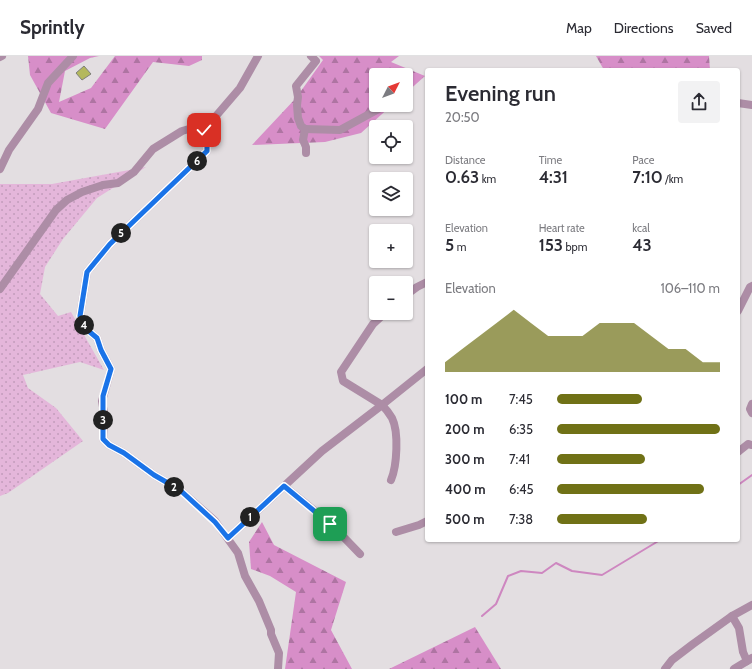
<!DOCTYPE html>
<html lang="en">
<head>
<meta charset="utf-8">
<style>
	:root { --surface:#fff; --page:#f2f2f3; --text:#2b2b33; --muted:#7c7c81; --line:#e1e1e2; --accent:#707116 }
	body { margin:0; font-family:Cabin,sans-serif; background:var(--page); color:var(--text); height:100vh; display:flex; flex-direction:column; font-size:15px; white-space:nowrap }
	* { box-sizing:border-box; margin:0 }
	p { font-size:13px; color:var(--muted) }
	.icon { flex:none; width:22px; height:22px; fill:none; stroke:currentColor; stroke-width:2; stroke-linecap:round; stroke-linejoin:round }
	.map { position:relative; flex:1; overflow:hidden }
	.panel { position:absolute; left:425px; top:12px; width:315px; height:474px; display:flex; flex-direction:column; background:var(--surface); border-radius:4px; box-shadow:0 1px 3px #0004 }
	.panel>* { flex:none }
	.needle { width:26px; rotate:48deg }
	.buttons { position:absolute; left:369px; top:12px; display:grid; gap:8px }
	.buttons a { display:grid; place-items:center; width:44px; height:44px; border-radius:4px; background:var(--surface); box-shadow:0 1px 3px #0004; font-size:20px }
	.pin { position:absolute; display:grid; place-items:center; width:34px; height:34px; color:#fff; margin:-17px; border-radius:8px; box-shadow:0 2px 6px #0006 }
	.km { position:absolute; width:20px; height:20px; margin:-10px; border-radius:50%; background:#222; color:#fff; font-size:11px; line-height:20px; text-align:center }
	.round { display:grid; place-items:center; flex:none; width:42px; height:42px; border-radius:4px; background:var(--page) }
	.summary { display:flex; align-items:center; justify-content:space-between; height:68px; padding:0 20px }
	h1 { font-size:22px; font-weight:600; line-height:30px }
	.stats { display:grid; grid-template-columns:repeat(3,1fr); gap:6px; height:68px; padding:4px 20px }
	.stats div { display:grid; align-content:center }
	.stats b { font-size:17px; font-weight:600 }
	.stats small { font-size:11px; font-weight:400 }
	.stats p { font-size:11px }
	.chart { height:112px; padding:8px 20px }
	.chart p { display:flex; justify-content:space-between }
	.chart svg { width:100%; height:72px; margin-top:4px; fill:var(--accent); opacity:.7 }
	ul { padding:0 20px; list-style:none; font-size:13px }
	li { display:grid; grid-template-columns:64px 48px 1fr; align-items:center; height:30px }
	li i { height:10px; border-radius:5px; background:var(--accent) }
	header { display:flex; align-items:center; gap:24px; box-sizing:border-box; height:56px; padding:0 20px; background:var(--surface); border-bottom:1px solid var(--line) }
	header strong { font-size:19px }
	nav { display:flex; gap:22px; margin-inline-start:auto; font-size:14px }
	.map>svg:first-child { display:block }
	.grass { fill:url(#grass-dots) }
	.forest { fill:url(#forest-firs) }
	.lines { fill:none; stroke-linecap:round; stroke-linejoin:round }
	.stream { stroke:#ce87c0; stroke-width:2 }
	.building { fill:#b4b85d; stroke:#7e7f7a }
	.street { stroke:#ad8da6; stroke-width:8 }
	.route-casing { stroke:#fff; stroke-width:8 }
	.route { stroke:#1a73e8; stroke-width:5 }
</style>
</head>
<body>
<header>
<strong>Sprintly</strong>
<nav><a>Map</a><a>Directions</a><a>Saved</a></nav>
</header>
<div class="map">
<svg width="752" height="613" viewBox="0 0 752 613">
	<defs>
		<pattern id="grass-dots" width="8" height="8" patternUnits="userSpaceOnUse"><rect width="8" height="8" fill="#e4b6da"/><path d="M2 2h.1M6 6h.1" fill="none" stroke="#c39cbb" stroke-width="1.8" stroke-linecap="round"/></pattern>
		<pattern id="forest-firs" width="22" height="20" patternUnits="userSpaceOnUse"><rect width="22" height="20" fill="#d78ec8"/><path d="M5 1l3.5 6h-7zM16 11l3.5 6h-7z" fill="#ae74a2"/></pattern>
	</defs>
	<rect width="100%" height="100%" fill="#e3dee1"/>
	<!-- grass -->
	<polygon class="grass" points="146,111 97,142 63,183 45,211 40,238 58,260 71,256 104,314 80,306 23,319 28,332 56,352 83,385 8,437 0,440 0,128 52,128"/>
	<!-- forest -->
	<g class="forest">
		<polygon points="28,0 99,0 90,2 65,15 59,46 91,32 115,0 202,0 202,4 189,10 153,6 105,73 51,57 30,19"/>
		<polygon points="319,0 399,0 391,6 425,20 406,37 406,19 376,19 376,49 392,49 361,77 325,86 252,89 296,42 323,4"/>
		<polygon points="596,0 709,0 710,14 604,14"/>
		<polygon points="262,466 274,489 346,526 331,574 352,613 285,613 296,536 270,520 251,513 249,486"/>
		<polygon points="475,571 501,613 389,613"/>
	</g>
	<g class="lines">
		<!-- stream -->
		<g class="stream">
			<polyline points="738,429 752,419"/>
			<polyline points="482,560 496,548 508,520 521,515 542,517 556,507 572,515 602,519 660,484"/>
		</g>
	</g>
	<!-- building -->
	<polygon class="building" points="84,10 91,18 82,24 76,17"/>
	<g class="lines">
		<!-- street -->
		<g class="street">
			<polyline points="0,1 2,0"/>
			<polyline points="738,47 752,49"/>
			<polyline points="305,73 340,74 386,49"/>
			<polyline points="204,74 240,32 258,0"/>
			<polyline points="306,97 306,91 303,84 305,73 301,70 298,62 297,49 298,41 296,30 316,5 311,0"/>
			<polyline points="0,113 9,94 38,53 48,27 73,0"/>
			<polyline points="0,233 56,154 67,144 82,136 103,129 118,127 134,116 153,93 182,75 196,71 204,74 207,83 207,95 110,188 87,216 80,260 85,272 97,282 101,294 111,313 102,345 104,357 103,383 109,389 124,397 154,419 180,434 215,465 238,497 245,520 259,545 271,574 271,578 279,597 278,613"/>
			<polyline points="406,239 417,231 427,226"/>
			<polyline points="738,255 750,231 752,230"/>
			<polyline points="752,348 750,353 752,357"/>
			<polyline points="738,396 748,388 752,389"/>
			<path d="M391,424C397,410 399,376 392,362C389,357 386,353 382,349L427,313"/>
			<polyline points="284,430 331,468 360,498"/>
			<polyline points="396,476 419,469 427,465"/>
			<polyline points="228,482 322,395 382,349 343,325 341,316 373,268 385,257"/>
			<polyline points="732,560 739,572 743,596 747,605"/>
			<polyline points="665,613 672,604 693,588 732,560 752,549"/>
			<polyline points="734,613 752,602"/>
		</g>
	</g>
	<g class="lines">
		<!-- route casing -->
		<g class="route-casing">
			<polyline id="route" points="204,74 207,83 207,95 110,188 87,216 80,260 85,272 97,282 101,294 111,313 103,340 103,383 109,389 124,397 154,419 180,434 215,466 228,482 284,430 330,468"/>
		</g>
		<!-- route -->
		<use href="#route" class="route"/>
	</g>
</svg>
<div class="buttons">
<a><svg class="needle" viewBox="-14 -14 28 28"><path d="M0-13l5 13h-10z" fill="#e53935"/><path d="M0 13l5-13h-10z" fill="#7c7c81"/></svg></a>
<a><svg class="icon" aria-label="locate" viewBox="0 0 24 24"><circle cx="12" cy="12" r="6"/><path d="M12 2v4M12 18v4M2 12h4M18 12h4"/></svg></a>
<a><svg class="icon" aria-label="layers" viewBox="0 0 24 24"><path d="M12 4l9 5-9 5-9-5zM3 14l9 5 9-5"/></svg></a>
<a>+</a>
<a>−</a>
</div>
<div class="pin" style="left:330px;top:468px;background:#1e9e55"><svg class="icon" aria-label="arrive" viewBox="0 0 24 24"><path d="M6 21V4h12l-3 4 3 4H6"/></svg></div>
<div class="pin" style="left:204px;top:74px;background:#d93025"><svg class="icon" aria-label="check" viewBox="0 0 24 24"><path d="M5 12l5 5 9-10"/></svg></div>
<b class="km" style="left:250px;top:461px">1</b>
<b class="km" style="left:174px;top:431px">2</b>
<b class="km" style="left:103px;top:364px">3</b>
<b class="km" style="left:84px;top:269px">4</b>
<b class="km" style="left:121px;top:177px">5</b>
<b class="km" style="left:197px;top:105px">6</b>
<section class="panel">
<div class="summary"><div><h1>Evening run</h1><p>20:50</p></div><a class="round"><svg class="icon" aria-label="share" viewBox="0 0 24 24"><path d="M12 15V3M7 8l5-5 5 5M5 13v7h14v-7"/></svg></a></div>
<div class="stats">
<div><p>Distance</p><b>0.63<small> km</small></b></div>
<div><p>Time</p><b>4:31</b></div>
<div><p>Pace</p><b>7:10<small> /km</small></b></div>
</div>
<div class="stats">
<div><p>Elevation</p><b>5<small> m</small></b></div>
<div><p>Heart rate</p><b>153<small> bpm</small></b></div>
<div><p>kcal</p><b>43</b></div>
</div>
<div class="chart"><p><span>Elevation</span>106–110 m</p>
<svg viewBox="0 0 160 44" preserveAspectRatio="none"><path d="M0 44V38L10 30L20 22L30 14L40 6L50 14L60 22L70 22L80 22L90 14L100 14L110 14L120 22L130 30L140 30L150 38L160 38V44z"/></svg>
</div>
<ul>
<li><b>100 m</b>7:45<i style="width:52%"></i></li>
<li><b>200 m</b>6:35<i style="width:100%"></i></li>
<li><b>300 m</b>7:41<i style="width:54%"></i></li>
<li><b>400 m</b>6:45<i style="width:90%"></i></li>
<li><b>500 m</b>7:38<i style="width:55%"></i></li>
</ul>
</section>
</div>
</body>
</html>
